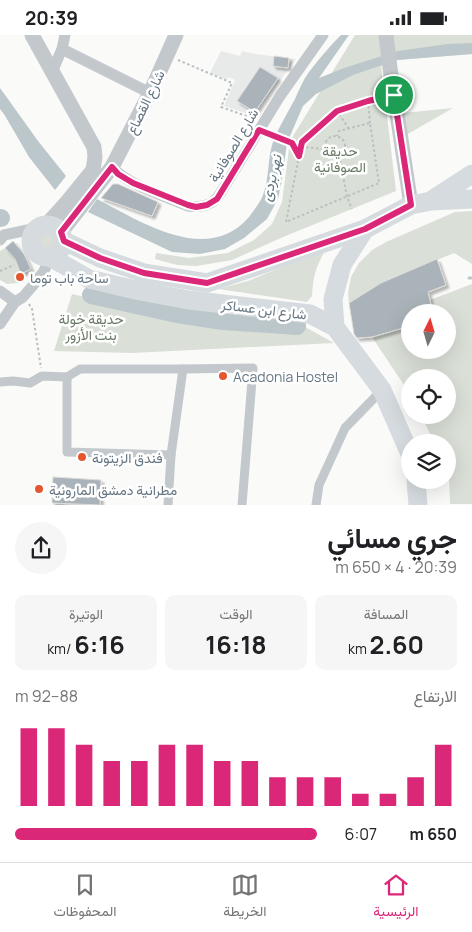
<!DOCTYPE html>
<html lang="ar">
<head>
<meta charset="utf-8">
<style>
	:root { --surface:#fff; --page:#f6f6f6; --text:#202124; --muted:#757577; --line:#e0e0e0; --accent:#db2777 }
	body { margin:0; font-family:Manrope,Vazirmatn,sans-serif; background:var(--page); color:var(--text); direction:rtl; height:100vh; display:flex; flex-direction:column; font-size:19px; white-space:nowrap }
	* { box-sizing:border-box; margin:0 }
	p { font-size:16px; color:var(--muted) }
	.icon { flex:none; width:28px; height:28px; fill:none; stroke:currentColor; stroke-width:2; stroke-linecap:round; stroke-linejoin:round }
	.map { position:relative; height:470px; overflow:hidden; direction:ltr }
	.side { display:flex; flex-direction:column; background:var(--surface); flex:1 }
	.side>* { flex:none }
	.needle { width:32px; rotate:5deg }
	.buttons { position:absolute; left:401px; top:269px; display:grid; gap:10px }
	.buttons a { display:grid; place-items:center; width:55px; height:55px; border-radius:50%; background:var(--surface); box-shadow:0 5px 20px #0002; font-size:25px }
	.pin { position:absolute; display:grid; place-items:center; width:42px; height:42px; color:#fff; margin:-21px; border:2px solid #fff; border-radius:50%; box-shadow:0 1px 5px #0007 }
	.round { display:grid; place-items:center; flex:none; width:52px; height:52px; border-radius:26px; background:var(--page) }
	.headline { display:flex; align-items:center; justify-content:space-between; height:85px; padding:0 15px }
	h1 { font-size:28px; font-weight:700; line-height:38px }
	.metrics { display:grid; grid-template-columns:repeat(3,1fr); gap:8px; height:85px; padding:5px 15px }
	.metrics div { display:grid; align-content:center; border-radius:10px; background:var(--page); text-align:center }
	.metrics b { font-size:25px; font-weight:700 }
	.metrics small { font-size:14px; font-weight:400 }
	.metrics p { font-size:14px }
	.chart { height:140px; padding:10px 15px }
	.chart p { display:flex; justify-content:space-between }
	.chart svg { width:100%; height:90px; margin-top:5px; stroke:var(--accent); stroke-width:6 }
	ul { padding:0 15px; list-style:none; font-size:16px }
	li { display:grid; grid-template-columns:80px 60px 1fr; align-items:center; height:38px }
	li i { height:12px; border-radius:6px; background:var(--accent) }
	.status { display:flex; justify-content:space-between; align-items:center; height:35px; padding:0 25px; background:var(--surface); direction:ltr }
	.status svg { height:14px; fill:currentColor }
	.menu { display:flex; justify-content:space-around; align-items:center; height:70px; border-top:1px solid var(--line); background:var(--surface); font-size:14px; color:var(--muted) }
	.menu a { display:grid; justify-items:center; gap:2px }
	.menu .on { color:var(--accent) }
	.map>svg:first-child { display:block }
	.built { fill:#e8e9e9 }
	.green { fill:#dadfd7 }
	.water { fill:#bbc7cb }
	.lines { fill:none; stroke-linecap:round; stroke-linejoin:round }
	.stream { stroke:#bbc7cb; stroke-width:3 }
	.river { stroke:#bbc7cb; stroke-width:18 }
	.building { fill:#aab3b9; stroke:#dcdcda; filter:url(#shadow) }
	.path { stroke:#bbbfc2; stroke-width:2; stroke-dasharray:2.5 2.5; stroke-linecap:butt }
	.pedestrian { stroke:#c3c8cc; stroke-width:9 }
	.minor { stroke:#c3c8cc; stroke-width:11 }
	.tertiary { stroke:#c3c8cc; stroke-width:15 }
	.primary { stroke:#d6dbdf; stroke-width:19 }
	.route-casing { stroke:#fff; stroke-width:10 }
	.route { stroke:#db2777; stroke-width:6 }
	.poi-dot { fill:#e4572e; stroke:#fff; stroke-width:2 }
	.labels { text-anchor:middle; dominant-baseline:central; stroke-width:5; stroke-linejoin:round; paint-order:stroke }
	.street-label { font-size:14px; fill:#657683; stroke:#fff }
	.park-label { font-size:14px; fill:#687a64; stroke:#fff }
	.poi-label { font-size:14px; fill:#657683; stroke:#fff; text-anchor:start }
	.water-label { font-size:15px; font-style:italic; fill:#60757c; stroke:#fff }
</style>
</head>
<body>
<div class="status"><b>20:39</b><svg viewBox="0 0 49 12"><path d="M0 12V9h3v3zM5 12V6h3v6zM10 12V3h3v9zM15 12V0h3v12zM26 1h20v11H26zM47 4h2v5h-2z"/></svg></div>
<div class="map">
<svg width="472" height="470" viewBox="0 0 472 470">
	<defs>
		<filter id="shadow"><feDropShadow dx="3" dy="3" stdDeviation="1" flood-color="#0004"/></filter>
	</defs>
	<rect width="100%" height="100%" fill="#fafaf8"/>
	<!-- built -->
	<polygon class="built" points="221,16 240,21 242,16 255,19 296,24 254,81 224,71 235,45 228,42 227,45 210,38"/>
	<!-- green -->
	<g class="green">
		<polygon points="355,0 472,0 472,19 397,25 381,31 396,156 283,202 232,225 196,231 177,230 155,224 156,218 189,223 228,218 254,205 272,189 282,167 290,106"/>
		<polygon points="453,73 406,100 403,78"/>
		<polygon points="472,176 472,229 454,218 381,248 349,268 348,258 351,242 359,228 372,215 386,207 455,177"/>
		<circle cx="47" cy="205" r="10"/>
		<polygon points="5,213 15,224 21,238 31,234 18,248 7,249 0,245 0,216"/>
		<path d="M326,214C316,232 313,240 312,261L307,267L218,254L248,246Z"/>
		<polygon points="472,249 472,469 450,469 449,440 448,437 448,408 434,407 421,380 448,380 448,342 410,342 410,359 372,302 410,291 410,315 448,315 448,278 433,277 430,265"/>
		<polygon points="72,259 169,282 214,289 298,288 334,308 132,318 54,316"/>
	</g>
	<!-- water -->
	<g class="water">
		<path d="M341,0H349L319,43L344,33L398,16L448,9L472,8V19L397,25L353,40L316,59L303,71L287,108L282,145L278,164L267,184L244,203L225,214L200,219L172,217L88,177L97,164C140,186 207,231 249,182C254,175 260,168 263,160C270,142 267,122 274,104C280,90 288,77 295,64C299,55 303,45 309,37C319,24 330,11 341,0Z"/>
		<polygon points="0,53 38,106 66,141 55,155 29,122 4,79 0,74"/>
	</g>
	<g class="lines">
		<!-- stream -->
		<polyline class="stream" points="469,243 472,243"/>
		<!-- river -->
		<g class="river">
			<polyline points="0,183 1,183"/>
			<polyline points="91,260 177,279 223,286 297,291"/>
		</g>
	</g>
	<!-- building -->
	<g class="building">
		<polygon points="274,21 289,23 288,33 273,31"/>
		<polygon points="260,32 278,43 255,77 237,66"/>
		<polygon points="113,149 118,149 158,167 152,181 101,163"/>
		<polygon points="13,206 24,219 31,234 21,239 15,224 5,213"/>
		<polygon points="437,224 446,250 428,257 433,278 410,278 410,291 372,302 357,303 354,299 349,268 381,248"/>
		<polygon points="53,442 101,445 100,470 52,468"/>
	</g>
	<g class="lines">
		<!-- path -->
		<g class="path">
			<polyline points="178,25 232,48 221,72 255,84"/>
			<polyline points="368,66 370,88"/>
			<polyline points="337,76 368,66 383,63"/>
			<polyline points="268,99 292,108 299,121 286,187 379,148 370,88 339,96 337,101"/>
			<circle cx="335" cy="111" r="10"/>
			<polyline points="301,112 325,114"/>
			<polyline points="339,120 347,162 352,174"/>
			<polyline points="299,121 302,107 337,76 349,94"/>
			<polyline points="0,236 14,230"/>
			<polyline points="29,269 32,274 41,333"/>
		</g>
		<!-- pedestrian -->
		<g class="pedestrian">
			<polyline points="67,342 67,417 171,420"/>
			<polyline points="0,347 13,346 30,348 42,341 67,342 80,334 183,334 253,333 242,470"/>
			<polyline points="168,470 171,420 183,334"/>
			<polyline points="316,470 319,450 345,393 382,355"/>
		</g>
		<!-- minor -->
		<g class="minor">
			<polyline points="62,14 150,58"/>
			<polyline points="52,37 62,14 65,0"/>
			<path d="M112,132C129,151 165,161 188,171C201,173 212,171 220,159L280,61L323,0"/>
			<polyline points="0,205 4,200 37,193"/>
			<polyline points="0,256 15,267"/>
			<polyline points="0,289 15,267 23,262 36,247 44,236 50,222"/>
		</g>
		<!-- tertiary -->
		<g class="tertiary">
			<polyline points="32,0 94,112 95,122 93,135 67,167 47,189"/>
			<polyline points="386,0 390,33 411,170"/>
			<polyline points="61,197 112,132 150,58 176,0"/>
		</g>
		<!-- primary -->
		<g class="primary">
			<polyline points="432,165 472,139"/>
			<circle cx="47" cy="206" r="16"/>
			<polyline points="64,206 100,223 144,238 207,248 365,194 411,170 431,166 472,164"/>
			<polyline points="50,222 89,244 140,256 189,265 310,279 335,292 382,355 410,419"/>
			<polyline points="335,292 333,264 342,230 365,194"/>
			<polyline points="416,445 418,470"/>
		</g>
	</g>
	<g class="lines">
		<!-- route casing -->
		<g class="route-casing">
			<polygon id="route" points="394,60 411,170 365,194 207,248 144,238 100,223 64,206 61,197 112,132 118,139 133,148 188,170 196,172 207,170 217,164 259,95 292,108 299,121 302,107 337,76 368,66"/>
		</g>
		<!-- route -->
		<use href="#route" class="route"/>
	</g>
	<!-- markers -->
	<g class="poi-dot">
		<circle cx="20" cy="242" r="5"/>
		<circle cx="223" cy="341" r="5"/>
		<circle cx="82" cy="422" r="5"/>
		<circle cx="39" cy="454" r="5"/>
	</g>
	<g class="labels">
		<!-- street labels -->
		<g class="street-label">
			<text transform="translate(145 67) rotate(-64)">شارع القصاع</text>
			<text transform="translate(233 110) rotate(-59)">شارع الصوفانية</text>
			<text transform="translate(264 274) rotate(7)">شارع ابن عساكر</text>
		</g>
		<!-- park labels -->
		<g class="park-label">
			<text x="340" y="115">حديقة<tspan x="340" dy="16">الصوفانية</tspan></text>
			<text x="91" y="283">حديقة خولة<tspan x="91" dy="16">بنت الأزور</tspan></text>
		</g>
		<!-- poi labels -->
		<g class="poi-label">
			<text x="30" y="242">ساحة باب توما</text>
			<text x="233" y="341">Acadonia Hostel</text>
			<text x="92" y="422">فندق الزيتونة</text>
			<text x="49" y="454">مطرانية دمشق المارونية</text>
		</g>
		<!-- water labels -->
		<g class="water-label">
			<text transform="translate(271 143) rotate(-76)">نهر بردى</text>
		</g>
	</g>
</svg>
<div class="buttons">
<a><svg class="needle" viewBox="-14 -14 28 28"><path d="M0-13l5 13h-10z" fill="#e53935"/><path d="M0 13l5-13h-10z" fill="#757577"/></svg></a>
<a><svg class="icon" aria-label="locate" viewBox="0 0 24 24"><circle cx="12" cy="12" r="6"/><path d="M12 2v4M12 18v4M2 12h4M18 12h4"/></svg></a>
<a><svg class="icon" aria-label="layers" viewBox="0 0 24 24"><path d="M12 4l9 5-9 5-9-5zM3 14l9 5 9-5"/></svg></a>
</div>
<div class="pin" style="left:394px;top:60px;background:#1e9e55"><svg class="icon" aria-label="arrive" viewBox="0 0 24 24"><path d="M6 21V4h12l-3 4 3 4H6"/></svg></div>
</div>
<section class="side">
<div class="headline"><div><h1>جري مسائي</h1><p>20:39 · 4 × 650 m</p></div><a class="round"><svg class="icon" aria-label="share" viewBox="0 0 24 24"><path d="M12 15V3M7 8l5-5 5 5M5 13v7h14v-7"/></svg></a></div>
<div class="metrics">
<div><p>المسافة</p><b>2.60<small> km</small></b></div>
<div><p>الوقت</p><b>16:18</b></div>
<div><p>الوتيرة</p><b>6:16<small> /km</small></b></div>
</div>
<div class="chart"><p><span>الارتفاع</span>88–92 m</p>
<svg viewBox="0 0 160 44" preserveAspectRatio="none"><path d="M5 44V6M15 44V6M25 44V14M35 44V22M45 44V22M55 44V14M65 44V14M75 44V22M85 44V22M95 44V30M105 44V30M115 44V30M125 44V38M135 44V38M145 44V30M155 44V14"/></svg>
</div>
<ul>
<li><b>650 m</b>6:07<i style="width:100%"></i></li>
</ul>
</section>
<nav class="menu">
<a class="on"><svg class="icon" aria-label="home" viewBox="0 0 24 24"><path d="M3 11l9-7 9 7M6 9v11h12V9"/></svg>الرئيسية</a>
<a><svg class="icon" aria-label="map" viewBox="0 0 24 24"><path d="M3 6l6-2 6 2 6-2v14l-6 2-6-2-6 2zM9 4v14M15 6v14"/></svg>الخريطة</a>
<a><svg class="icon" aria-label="saved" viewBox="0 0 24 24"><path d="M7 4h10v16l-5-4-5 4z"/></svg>المحفوظات</a>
</nav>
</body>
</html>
